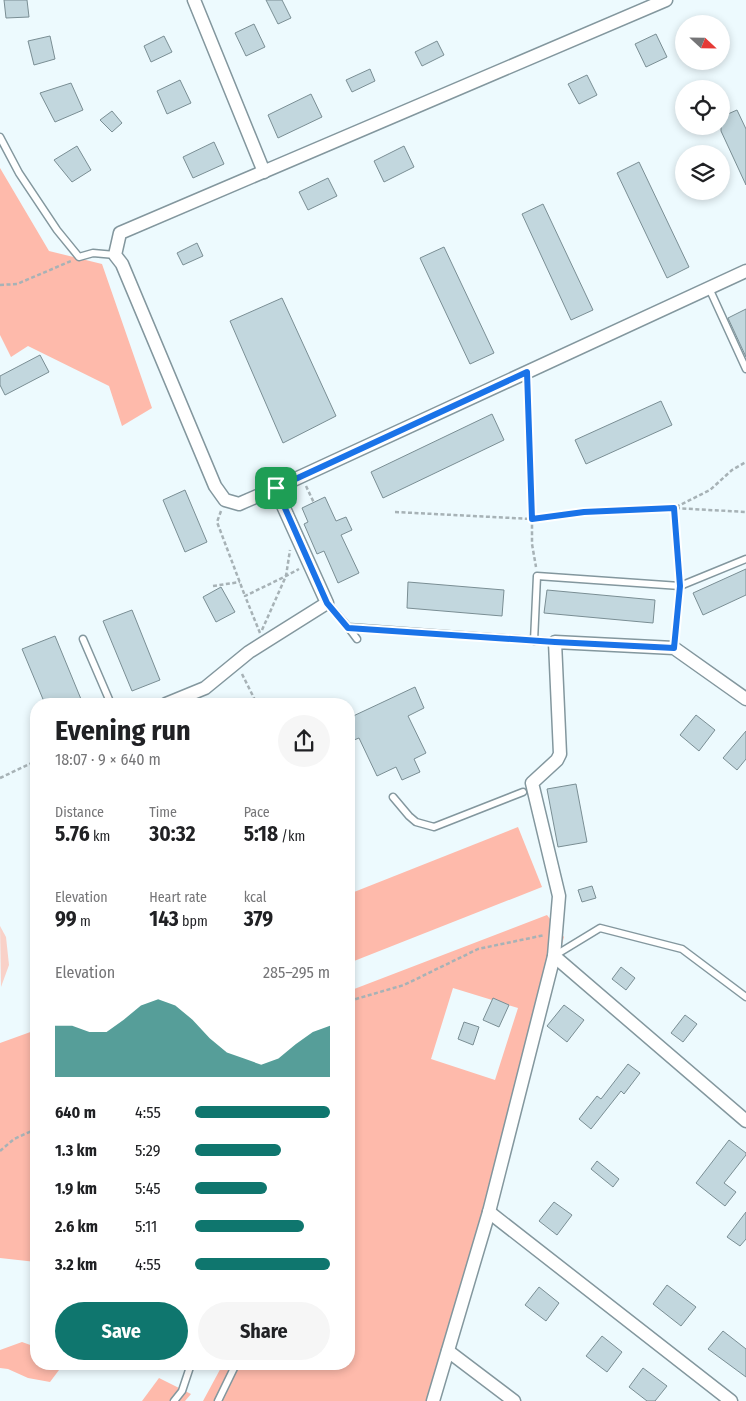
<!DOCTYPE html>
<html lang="en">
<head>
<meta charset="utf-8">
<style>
	:root { --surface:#fff; --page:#f6f6f6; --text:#202124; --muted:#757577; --accent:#0f766e }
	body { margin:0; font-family:"Fira Sans Condensed",sans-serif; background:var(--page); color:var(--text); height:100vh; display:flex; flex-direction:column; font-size:19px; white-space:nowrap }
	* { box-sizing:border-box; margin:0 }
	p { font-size:16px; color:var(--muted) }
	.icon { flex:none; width:28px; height:28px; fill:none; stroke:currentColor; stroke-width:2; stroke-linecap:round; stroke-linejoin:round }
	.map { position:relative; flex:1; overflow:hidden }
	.drawer { position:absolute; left:30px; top:698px; width:325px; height:672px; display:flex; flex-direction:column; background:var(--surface); border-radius:20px; box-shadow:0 2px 8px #0003 }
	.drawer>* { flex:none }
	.needle { width:32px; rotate:112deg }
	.controls { position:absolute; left:675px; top:15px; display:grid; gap:10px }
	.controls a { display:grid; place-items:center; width:55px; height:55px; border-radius:50%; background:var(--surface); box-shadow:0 2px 8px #0003; font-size:25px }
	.pin { position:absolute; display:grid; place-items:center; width:42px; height:42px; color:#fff; margin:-21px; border-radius:10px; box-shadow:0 2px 8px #0006 }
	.round { display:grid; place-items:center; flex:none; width:52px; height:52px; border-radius:26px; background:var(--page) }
	.head { display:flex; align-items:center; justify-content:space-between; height:85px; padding:0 25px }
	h1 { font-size:28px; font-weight:700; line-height:38px }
	.figures { display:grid; grid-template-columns:repeat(3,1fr); gap:8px; height:85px; padding:5px 25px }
	.figures div { display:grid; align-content:center }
	.figures b { font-size:21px; font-weight:700 }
	.figures small { font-size:14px; font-weight:400 }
	.figures p { font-size:14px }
	.chart { height:140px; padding:10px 25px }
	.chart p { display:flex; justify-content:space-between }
	.chart svg { width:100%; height:90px; margin-top:5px; fill:var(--accent); opacity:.7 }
	.action { display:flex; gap:10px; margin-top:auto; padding:10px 25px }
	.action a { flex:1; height:58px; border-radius:30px; background:var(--accent); color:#fff; font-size:20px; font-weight:700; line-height:58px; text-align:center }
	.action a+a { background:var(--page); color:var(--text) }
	ul { padding:0 25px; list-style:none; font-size:16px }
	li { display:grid; grid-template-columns:80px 60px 1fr; align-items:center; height:38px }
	li i { height:12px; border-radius:6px; background:var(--accent) }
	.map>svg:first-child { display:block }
	.green { fill:#febaab; fill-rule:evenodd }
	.water { fill:#f9d1c8 }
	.building { fill:#c2d7de; stroke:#7a8e94 }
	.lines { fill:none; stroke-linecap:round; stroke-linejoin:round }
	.lane-casing { stroke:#83979e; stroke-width:9 }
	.street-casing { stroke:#83979e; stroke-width:15 }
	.path { stroke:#a7b2b6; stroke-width:2.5; stroke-dasharray:4 2.5; stroke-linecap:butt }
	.lane { stroke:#fff; stroke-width:6 }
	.street { stroke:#fff; stroke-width:12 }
	.route-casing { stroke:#fff; stroke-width:10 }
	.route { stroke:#1a73e8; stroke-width:6 }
</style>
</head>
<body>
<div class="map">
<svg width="746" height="1401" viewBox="0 0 746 1401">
	<rect width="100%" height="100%" fill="#edfafe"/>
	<!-- green -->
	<g class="green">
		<polygon points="0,168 49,251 102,264 152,408 122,426 109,386 28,346 11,357 0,335"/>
		<polygon points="518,827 542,887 349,963 349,894"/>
		<path d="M547,915L564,937L437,1401H203L223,1364H349V991ZM453,988L518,1008L495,1080L431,1059Z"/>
		<polygon points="36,1030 36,1262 0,1258 0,1043"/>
		<polygon points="22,1342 36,1347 36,1364 62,1364 62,1366 50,1382 28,1378 8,1369 0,1368 0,1350"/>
		<polygon points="159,1378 191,1394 185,1401 142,1401"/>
	</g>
	<!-- water -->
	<polygon class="water" points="0,926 6,937 9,965 1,987"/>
	<!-- building -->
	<g class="building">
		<polygon points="4,0 27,0 29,17 6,18"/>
		<polygon points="266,0 282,0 291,18 278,24"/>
		<polygon points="254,24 265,47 246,56 235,33"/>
		<polygon points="656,34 667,57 646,67 635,44"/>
		<polygon points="50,36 55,59 34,65 28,41"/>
		<polygon points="164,36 172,52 151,62 144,46"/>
		<polygon points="437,41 444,55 422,66 415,52"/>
		<polygon points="370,69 375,81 352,92 346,80"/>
		<polygon points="587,75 597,95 579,104 568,84"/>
		<polygon points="180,80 191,103 167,114 157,91"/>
		<polygon points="71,83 83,110 55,122 40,93"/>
		<polygon points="311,94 322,117 278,138 268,115"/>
		<polygon points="737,110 746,129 746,185 721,131 721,117"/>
		<polygon points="112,111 122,123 112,132 100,120"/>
		<polygon points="214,142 224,164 193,178 183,157"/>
		<polygon points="77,146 91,170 72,182 54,160"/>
		<polygon points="404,146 414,167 384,182 374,161"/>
		<polygon points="639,162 689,267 667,278 617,173"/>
		<polygon points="328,178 337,196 308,210 299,192"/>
		<polygon points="543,204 593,310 571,320 522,214"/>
		<polygon points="197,243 203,256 183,265 177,253"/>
		<polygon points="444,247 494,353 470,364 420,258"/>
		<polygon points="282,298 336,416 283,443 230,321"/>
		<polygon points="746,309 746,357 728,318"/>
		<polygon points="40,355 49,372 5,395 0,385 0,376"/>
		<polygon points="661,401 672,425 586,464 575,440"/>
		<polygon points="492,414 504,440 383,498 371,472"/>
		<polygon points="185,490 207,542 185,552 163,500"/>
		<polygon points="325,497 336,521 346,517 352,530 341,535 359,573 338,583 324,551 317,554 304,524 308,522 302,508"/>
		<polygon points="746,569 746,595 703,615 693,593"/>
		<polygon points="408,582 504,590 502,616 407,608"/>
		<polygon points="221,587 235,612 216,622 203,597"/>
		<polygon points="547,590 655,600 653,623 544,613"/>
		<polygon points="132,610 160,680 132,691 103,621"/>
		<polygon points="55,636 83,704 45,704 22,649"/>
		<polygon points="415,687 424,708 408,716 426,753 414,759 420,772 402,780 396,767 377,776 359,738 349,742 349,718"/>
		<polygon points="696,715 715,730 699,751 680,735"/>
		<polygon points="746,731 746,759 737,770 723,758"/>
		<polygon points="576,784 587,842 558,847 547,789"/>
		<polygon points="592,886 596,898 582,902 578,890"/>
		<polygon points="621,967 635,978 626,990 612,979"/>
		<polygon points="493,998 509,1005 499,1027 483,1020"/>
		<polygon points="564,1005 584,1020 567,1042 547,1026"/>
		<polygon points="685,1015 697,1024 683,1042 671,1033"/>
		<polygon points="464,1022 479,1027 473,1045 458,1039"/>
		<polygon points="628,1064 640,1073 624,1094 621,1091 591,1129 579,1119 597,1096 601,1099"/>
		<polygon points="729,1140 746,1153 746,1155 724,1183 736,1192 725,1206 696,1183"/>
		<polygon points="597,1161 619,1179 613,1187 591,1169"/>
		<polygon points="554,1202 572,1215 557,1235 539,1221"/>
		<polygon points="746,1212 746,1239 740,1246 727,1237"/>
		<polygon points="667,1285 696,1307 681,1326 653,1304"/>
		<polygon points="539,1287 559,1303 546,1321 525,1305"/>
		<polygon points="723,1331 746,1349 746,1377 708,1349"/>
		<polygon points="602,1336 622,1352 607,1372 586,1356"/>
		<polygon points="643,1368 667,1386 655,1401 647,1401 629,1387"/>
	</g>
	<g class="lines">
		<!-- lane casing -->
		<g class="lane-casing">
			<g id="lane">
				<polyline points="0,137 19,173 57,230 79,257 93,253 115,255"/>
				<polyline points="709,288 746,369"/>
				<polyline points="327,603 348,627 555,642"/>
				<polyline points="348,627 357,639"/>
				<polyline points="83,639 111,704"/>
				<polyline points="534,641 537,576 680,586 746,559"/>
				<polyline points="393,797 409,816 416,822 434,827 523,792"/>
				<polyline points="554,956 600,928 682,949 746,997"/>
				<polyline points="174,1401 182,1391 191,1364"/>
				<polyline points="218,1401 236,1364"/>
			</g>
		</g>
		<!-- street casing -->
		<g class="street-casing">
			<g id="street">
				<polyline points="194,0 264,172"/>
				<polyline points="666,0 120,233 115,255 122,264 215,486 225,500 239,504 276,488 746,271"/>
				<polyline points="166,704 205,688 249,652 327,603 284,508 276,488"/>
				<polyline points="554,956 746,1121"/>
				<polyline points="489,1212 731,1401"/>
				<polyline points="448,1351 514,1401"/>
				<polyline points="433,1401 489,1212 554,956 559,896 532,783 557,760 560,754 555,642 674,648 746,699"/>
			</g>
		</g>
		<!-- path -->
		<g class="path">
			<polyline points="0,285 17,284 71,261"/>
			<polyline points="527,384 532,519 584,512 674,508 746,512"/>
			<polyline points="306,486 314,503"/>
			<polyline points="221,511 217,522 245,596"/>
			<polyline points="395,512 532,519 532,544 536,567"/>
			<polyline points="680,577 674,508 710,490 732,470 746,462"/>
			<polyline points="213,586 240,582"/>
			<polyline points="262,630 286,576 290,550"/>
			<polyline points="260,633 245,596 286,576 299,569"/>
			<polyline points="675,637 679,595"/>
			<polyline points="242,674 255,700 249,704"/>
			<polyline points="0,778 36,761"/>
			<polyline points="349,1001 404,985 478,949 545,935"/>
			<polyline points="0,1151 14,1139 36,1129"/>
		</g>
		<!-- lane -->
		<use href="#lane" class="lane"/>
		<!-- street -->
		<use href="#street" class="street"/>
	</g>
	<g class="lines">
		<!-- route casing -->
		<g class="route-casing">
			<polygon id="route" points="527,372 532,519 584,512 674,508 680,586 674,648 555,642 348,628 327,603 276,488"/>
		</g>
		<!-- route -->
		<use href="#route" class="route"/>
	</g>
</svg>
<div class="controls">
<a><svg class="needle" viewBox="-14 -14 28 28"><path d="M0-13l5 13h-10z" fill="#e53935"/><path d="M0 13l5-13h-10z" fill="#757577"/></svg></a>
<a><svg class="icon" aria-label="locate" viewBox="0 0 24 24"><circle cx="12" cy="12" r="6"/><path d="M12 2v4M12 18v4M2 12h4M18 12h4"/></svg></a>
<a><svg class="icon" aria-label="layers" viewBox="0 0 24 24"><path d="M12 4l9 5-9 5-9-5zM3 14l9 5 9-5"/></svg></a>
</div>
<div class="pin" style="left:276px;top:488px;background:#1e9e55"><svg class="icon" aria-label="arrive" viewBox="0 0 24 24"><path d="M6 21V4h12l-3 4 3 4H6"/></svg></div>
<section class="drawer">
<div class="head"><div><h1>Evening run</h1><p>18:07 · 9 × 640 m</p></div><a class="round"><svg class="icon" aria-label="share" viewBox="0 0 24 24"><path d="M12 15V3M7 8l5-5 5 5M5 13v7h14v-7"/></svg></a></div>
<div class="figures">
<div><p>Distance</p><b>5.76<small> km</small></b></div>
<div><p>Time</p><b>30:32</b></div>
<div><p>Pace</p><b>5:18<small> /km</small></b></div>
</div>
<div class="figures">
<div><p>Elevation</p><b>99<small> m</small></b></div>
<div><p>Heart rate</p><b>143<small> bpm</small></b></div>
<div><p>kcal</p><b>379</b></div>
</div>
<div class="chart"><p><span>Elevation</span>285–295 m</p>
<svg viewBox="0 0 160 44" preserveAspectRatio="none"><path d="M0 44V19L10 19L20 22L30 22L40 16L50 9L60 6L70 9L80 16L90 25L100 32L110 35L120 38L130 35L140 28L150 22L160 19V44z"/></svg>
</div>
<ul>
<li><b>640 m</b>4:55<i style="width:100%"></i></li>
<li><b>1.3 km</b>5:29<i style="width:64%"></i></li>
<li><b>1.9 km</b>5:45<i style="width:53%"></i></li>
<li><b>2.6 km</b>5:11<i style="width:81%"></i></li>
<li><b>3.2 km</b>4:55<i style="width:100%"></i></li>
</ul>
<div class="action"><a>Save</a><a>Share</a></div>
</section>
</div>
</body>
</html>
